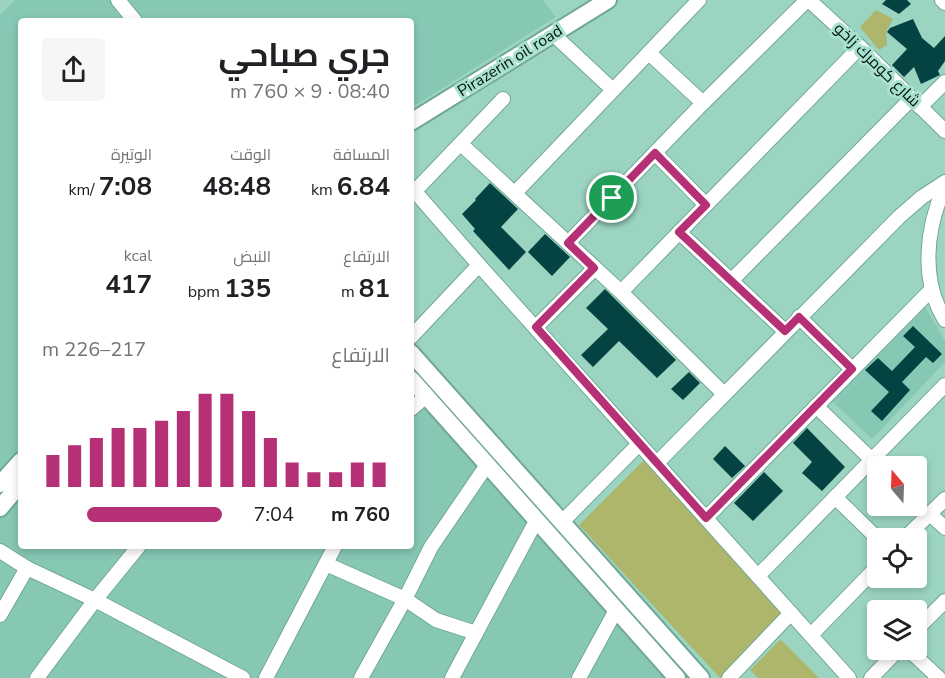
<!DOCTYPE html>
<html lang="ar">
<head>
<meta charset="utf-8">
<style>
	:root { --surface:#fff; --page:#f6f6f6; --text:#202124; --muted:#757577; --accent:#b53074 }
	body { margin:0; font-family:"Nunito Sans",Cairo,sans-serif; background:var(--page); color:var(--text); direction:rtl; height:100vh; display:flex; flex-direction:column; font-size:22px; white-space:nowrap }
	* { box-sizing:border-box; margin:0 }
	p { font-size:20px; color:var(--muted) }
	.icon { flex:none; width:33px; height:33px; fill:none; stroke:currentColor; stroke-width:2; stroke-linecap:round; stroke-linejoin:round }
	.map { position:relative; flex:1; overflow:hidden; direction:ltr }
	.panel { position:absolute; left:18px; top:18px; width:396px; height:531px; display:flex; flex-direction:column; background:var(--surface); border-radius:6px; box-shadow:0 3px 9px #0003; direction:rtl }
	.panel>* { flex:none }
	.needle { width:39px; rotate:341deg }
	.tools { position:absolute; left:867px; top:456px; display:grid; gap:12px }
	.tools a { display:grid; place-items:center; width:60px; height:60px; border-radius:6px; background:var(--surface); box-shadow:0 3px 9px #0003; font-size:30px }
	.pin { position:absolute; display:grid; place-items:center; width:51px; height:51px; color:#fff; margin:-26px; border:3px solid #fff; border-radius:50%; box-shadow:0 2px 6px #0007 }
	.round { display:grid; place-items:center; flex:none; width:63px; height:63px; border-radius:6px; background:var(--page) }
	.overview { display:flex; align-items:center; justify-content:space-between; height:102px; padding:0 24px }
	h1 { font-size:33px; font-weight:700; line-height:45px }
	.metrics { display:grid; grid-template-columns:repeat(3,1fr); gap:9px; height:102px; padding:6px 24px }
	.metrics div { display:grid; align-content:center }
	.metrics b { font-size:26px; font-weight:700 }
	.metrics small { font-size:16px; font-weight:400 }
	.metrics p { font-size:16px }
	.chart { height:168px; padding:12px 24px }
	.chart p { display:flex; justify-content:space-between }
	.chart svg { width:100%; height:108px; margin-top:6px; stroke:var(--accent); stroke-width:6 }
	ul { padding:0 24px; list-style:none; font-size:20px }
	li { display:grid; grid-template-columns:96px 72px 1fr; align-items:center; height:45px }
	li i { height:15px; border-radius:8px; background:var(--accent) }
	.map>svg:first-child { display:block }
	.built { fill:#87c8b5 }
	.green { fill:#aeb66c }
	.building { fill:#044342 }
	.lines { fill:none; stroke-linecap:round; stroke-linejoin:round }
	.minor-casing { stroke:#71a797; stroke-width:16 }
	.major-casing { stroke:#71a797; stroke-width:20 }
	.minor { stroke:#fff; stroke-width:14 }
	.major { stroke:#fff; stroke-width:16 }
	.route-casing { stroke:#fff; stroke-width:12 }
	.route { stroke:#b53074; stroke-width:8 }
	.labels { text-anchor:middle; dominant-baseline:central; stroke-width:6; stroke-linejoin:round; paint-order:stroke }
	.street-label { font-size:16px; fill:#01150f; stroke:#a9e1cf }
</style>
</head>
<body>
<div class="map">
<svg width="945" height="678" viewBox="0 0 945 678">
	<rect width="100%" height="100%" fill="#9cd4c2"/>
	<!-- built -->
	<g class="built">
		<polygon points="15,0 543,0 556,17 411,108 411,21 21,21 21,455 0,478 0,15"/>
		<polygon points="924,305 945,341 945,362 872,439 832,401"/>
		<polygon points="411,394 580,577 670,678 0,678 0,514 21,491 21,546 411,546"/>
	</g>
	<!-- green -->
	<g class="green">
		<polygon points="876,10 893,19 886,32 887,45 879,50 860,27"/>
		<polygon points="648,456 790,611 720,678 579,525"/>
		<polygon points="781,639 781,640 819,678 758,678 750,670"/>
	</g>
	<!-- building -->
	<g class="building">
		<polygon points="886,0 907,0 911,4 899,14 882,4"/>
		<polygon points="913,19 922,38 934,48 945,36 945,61 938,71 940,75 921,84 914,67 904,77 892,65 907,49 887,32 890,28"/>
		<polygon points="490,183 518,209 501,227 526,252 509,270 473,231 475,229 462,214 476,200 475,199"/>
		<polygon points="545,234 570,257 552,276 528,252"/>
		<polygon points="605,289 676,360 657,378 619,341 593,367 581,355 608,329 586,308"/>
		<polygon points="913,326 942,354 933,363 926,357 902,382 910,390 882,421 871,411 889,392 865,370 878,358 892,371 915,347 903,336"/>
		<polygon points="689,372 700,383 683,400 671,389"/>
		<polygon points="807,428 845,467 822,491 802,473 812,462 793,443"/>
		<polygon points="725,446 745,466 732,478 713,459"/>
		<polygon points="764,472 783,491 753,521 734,503"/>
	</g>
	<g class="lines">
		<!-- minor casing -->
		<g class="minor-casing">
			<g id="minor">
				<polyline points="118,0 135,21"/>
				<polyline points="809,0 860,47 945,131"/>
				<polyline points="942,0 945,3"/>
				<polyline points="553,34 613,90"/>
				<polyline points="649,53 703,103"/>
				<polyline points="920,107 945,82"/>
				<polyline points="461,144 621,292 724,394"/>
				<polyline points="655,153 706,205"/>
				<path d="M945,186C926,228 920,279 945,320"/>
				<polyline points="411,187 479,265 849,678"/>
				<polyline points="415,191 503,99"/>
				<polyline points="515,193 699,0"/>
				<polyline points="679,232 785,331"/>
				<polyline points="568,243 703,103 807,0"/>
				<polyline points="732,280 911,99"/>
				<polyline points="621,292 860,47"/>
				<polyline points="799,317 852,369"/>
				<polyline points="536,327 595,268"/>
				<polyline points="411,337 479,265"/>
				<polyline points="816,406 871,459"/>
				<polyline points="411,409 426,396"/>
				<polyline points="657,463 899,217 922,197 945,182"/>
				<polyline points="835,497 878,539"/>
				<polyline points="930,514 945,528"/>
				<polyline points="706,518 932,289"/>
				<polyline points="562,522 639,444"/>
				<polyline points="905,538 945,499"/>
				<polyline points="0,551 27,568 95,600 243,678"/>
				<polyline points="326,564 405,599 436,620 476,633"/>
				<polyline points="758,576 945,385"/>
				<polyline points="0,615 27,568"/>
				<polyline points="916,630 945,601"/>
				<polyline points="811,635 878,566"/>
				<polyline points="909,650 939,678"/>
				<polyline points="37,678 95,600 139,546"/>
				<polyline points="266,678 335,546"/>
				<polyline points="361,678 405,599 431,547 487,465"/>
				<polyline points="452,678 536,521"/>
				<polyline points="579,678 616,610"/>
				<polyline points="729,678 791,613"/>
				<polyline points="871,678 898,650"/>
			</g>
		</g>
		<!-- major casing -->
		<g class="major-casing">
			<g id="major">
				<polyline points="411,122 608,0"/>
				<polyline points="411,353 701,678"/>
				<polyline points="411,379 677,678"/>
				<polyline points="0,484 21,461"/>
				<polyline points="0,508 21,483"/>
			</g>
		</g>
		<!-- minor -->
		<use href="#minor" class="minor"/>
		<!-- major -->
		<use href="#major" class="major"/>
	</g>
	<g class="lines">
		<!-- route casing -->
		<g class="route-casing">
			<polygon id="route" points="655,153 706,205 679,232 785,331 799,317 852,369 706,518 536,327 594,268 568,243"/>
		</g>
		<!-- route -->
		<use href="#route" class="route"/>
	</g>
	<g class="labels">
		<!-- street labels -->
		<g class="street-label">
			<text transform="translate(510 61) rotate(-32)">Pirazerin oil road</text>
			<text transform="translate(877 65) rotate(44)">شارع كومرك زاخو</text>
		</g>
	</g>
</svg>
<div class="tools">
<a><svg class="needle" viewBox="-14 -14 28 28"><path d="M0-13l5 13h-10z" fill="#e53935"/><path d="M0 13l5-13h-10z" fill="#757577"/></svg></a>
<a><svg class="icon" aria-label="locate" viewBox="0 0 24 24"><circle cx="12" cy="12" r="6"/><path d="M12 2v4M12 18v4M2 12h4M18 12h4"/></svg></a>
<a><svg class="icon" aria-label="layers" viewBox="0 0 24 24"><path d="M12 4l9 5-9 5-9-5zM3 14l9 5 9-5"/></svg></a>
</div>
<div class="pin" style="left:612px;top:198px;background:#1e9e55"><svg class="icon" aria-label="arrive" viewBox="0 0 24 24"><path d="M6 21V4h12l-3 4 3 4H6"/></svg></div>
<section class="panel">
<div class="overview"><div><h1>جري صباحي</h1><p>08:40 · 9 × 760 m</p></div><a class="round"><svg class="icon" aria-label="share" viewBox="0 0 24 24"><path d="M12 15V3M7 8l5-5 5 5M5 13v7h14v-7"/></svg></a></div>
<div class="metrics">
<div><p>المسافة</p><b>6.84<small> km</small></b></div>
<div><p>الوقت</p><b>48:48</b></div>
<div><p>الوتيرة</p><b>7:08<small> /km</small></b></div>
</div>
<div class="metrics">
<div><p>الارتفاع</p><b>81<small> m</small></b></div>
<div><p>النبض</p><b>135<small> bpm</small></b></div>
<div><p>kcal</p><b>417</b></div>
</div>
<div class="chart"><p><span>الارتفاع</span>217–226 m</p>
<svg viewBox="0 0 160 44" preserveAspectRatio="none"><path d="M5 44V31M15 44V27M25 44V24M35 44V20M45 44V20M55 44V17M65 44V13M75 44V6M85 44V6M95 44V13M105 44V24M115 44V34M125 44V38M135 44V38M145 44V34M155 44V34"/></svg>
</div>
<ul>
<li><b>760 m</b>7:04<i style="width:75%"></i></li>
</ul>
</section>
</div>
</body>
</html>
